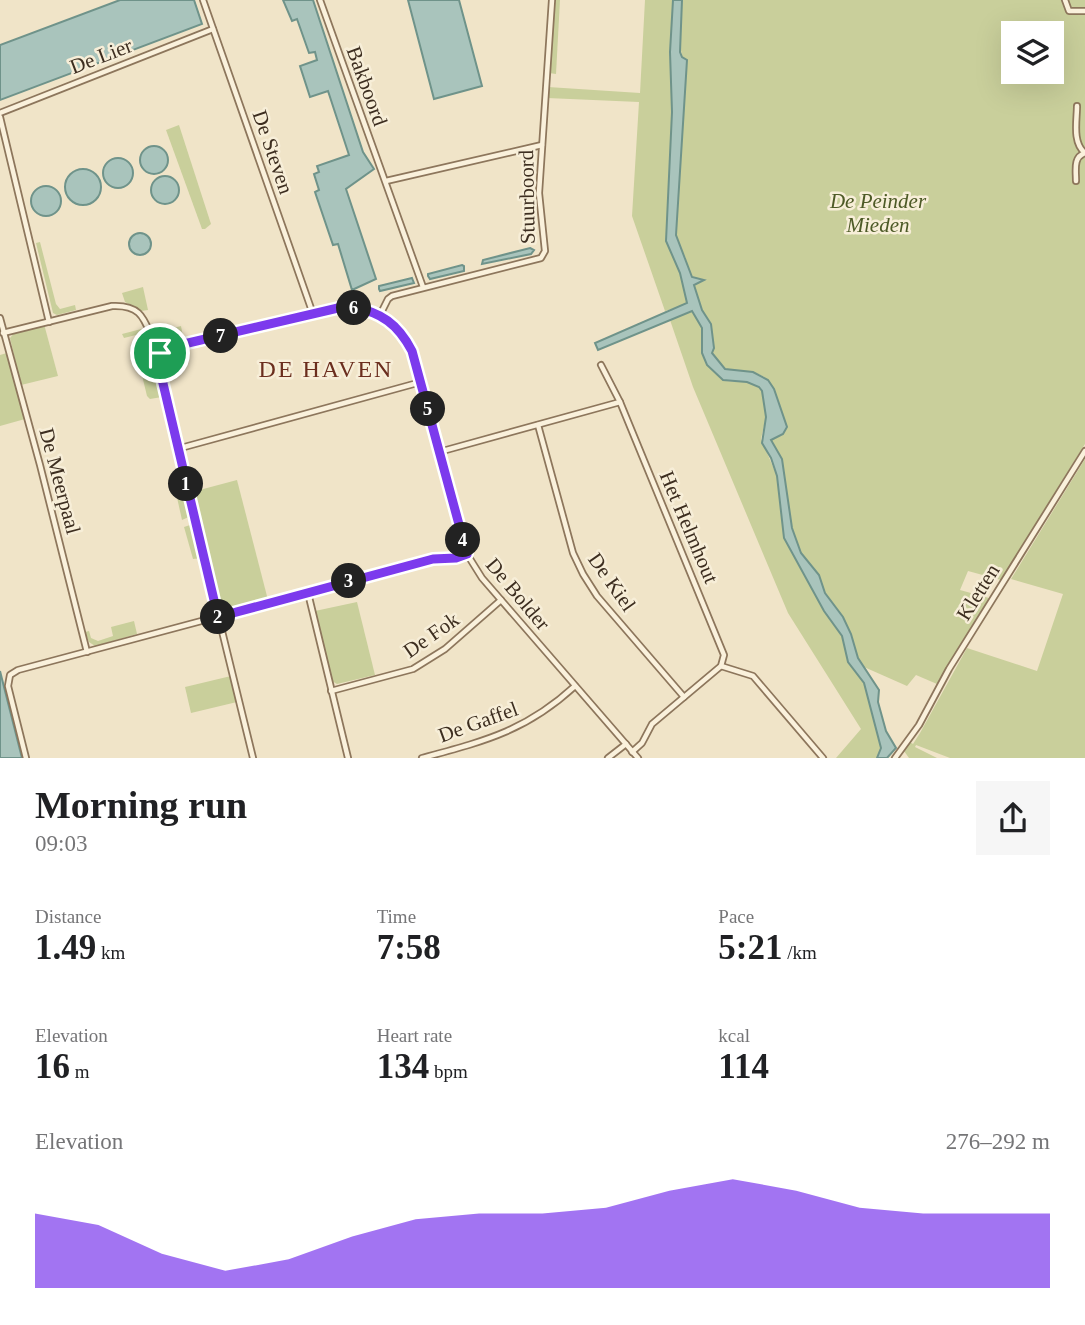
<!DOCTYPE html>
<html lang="en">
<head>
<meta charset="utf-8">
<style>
	:root { --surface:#fff; --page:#f6f6f6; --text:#202124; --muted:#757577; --accent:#7c3aed }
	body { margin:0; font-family:Georgia,serif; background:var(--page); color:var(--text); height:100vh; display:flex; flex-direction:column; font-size:26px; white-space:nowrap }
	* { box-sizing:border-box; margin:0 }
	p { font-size:23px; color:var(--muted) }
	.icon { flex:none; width:38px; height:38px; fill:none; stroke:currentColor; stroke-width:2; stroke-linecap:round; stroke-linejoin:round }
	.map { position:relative; height:758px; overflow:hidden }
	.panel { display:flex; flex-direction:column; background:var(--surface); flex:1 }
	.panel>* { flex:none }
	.buttons { position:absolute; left:1001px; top:21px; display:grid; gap:14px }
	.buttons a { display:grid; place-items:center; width:63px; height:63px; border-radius:0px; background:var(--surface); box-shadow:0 7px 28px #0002; font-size:35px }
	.pin { position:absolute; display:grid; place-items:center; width:60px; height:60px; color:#fff; margin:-30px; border:4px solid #fff; border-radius:50%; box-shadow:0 2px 7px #0007 }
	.km { position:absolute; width:35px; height:35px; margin:-18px; border-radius:50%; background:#222; color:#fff; font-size:19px; line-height:35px; text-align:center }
	.round { display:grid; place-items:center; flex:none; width:74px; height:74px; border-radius:0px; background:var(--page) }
	.headline { display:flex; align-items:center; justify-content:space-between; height:119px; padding:0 35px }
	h1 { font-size:38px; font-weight:600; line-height:52px }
	.metrics { display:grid; grid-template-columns:repeat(3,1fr); gap:10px; height:119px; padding:7px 35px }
	.metrics div { display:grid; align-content:center }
	.metrics b { font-size:35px; font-weight:600 }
	.metrics small { font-size:19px; font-weight:400 }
	.metrics p { font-size:19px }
	.chart { height:196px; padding:14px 35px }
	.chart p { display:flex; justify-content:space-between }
	.chart svg { width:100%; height:126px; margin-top:7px; fill:var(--accent); opacity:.7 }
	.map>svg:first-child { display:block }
	.green { fill:#c9cf9b; fill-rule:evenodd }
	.water { fill:#a9c4bc; stroke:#6f938a; stroke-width:2 }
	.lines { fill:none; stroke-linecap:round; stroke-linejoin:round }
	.street-casing { stroke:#8d765c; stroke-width:8 }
	.street { stroke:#faf1dc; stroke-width:4.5 }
	.route-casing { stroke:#fff; stroke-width:14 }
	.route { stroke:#7c3aed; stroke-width:9 }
	.labels { text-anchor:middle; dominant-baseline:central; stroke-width:5; stroke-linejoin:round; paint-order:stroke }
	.street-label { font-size:21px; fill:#3d2e20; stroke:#f7eed8 }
	.park-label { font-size:21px; font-style:italic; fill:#4d5a26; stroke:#f7eed8 }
	.quarter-label { font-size:24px; letter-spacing:2px; fill:#6b2e1e; stroke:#f7eed8 }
</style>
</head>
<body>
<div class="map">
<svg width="1085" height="758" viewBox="0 0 1085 758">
	<rect width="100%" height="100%" fill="#f0e4c8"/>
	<!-- green -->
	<g class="green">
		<polygon points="554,0 560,0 556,74 549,73"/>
		<polygon points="645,0 673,0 670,52 672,112 666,241 680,273 688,304 665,311 632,216 639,102 547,98 548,87 640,93"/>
		<path d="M682,0H1085V444L1001,580L968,571L960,590L989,598L937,684L916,675L907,686L864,667L860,662L843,617L825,593L818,575L801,553L792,528L782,459L771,440L782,435C786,423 783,421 780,410C765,368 766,375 725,369L712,353L685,256L678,244L674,222L682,57L679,38ZM1013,33H1052V72H1013Z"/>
		<polygon points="179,125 211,224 205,229 202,229 166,130"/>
		<polygon points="40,242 56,304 60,309 75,305 76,310 57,315 53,313 36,243"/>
		<polygon points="143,287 148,310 141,311 125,302 122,293"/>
		<polygon points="692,311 702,328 702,353 707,365 725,381 747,382 759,387 762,391 766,417 761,439 777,476 784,538 824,610 842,636 848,662 864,683 881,748 877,758 836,758 861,729 788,613 693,387 670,320"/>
		<polygon points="44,324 58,376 21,385 10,338 16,331"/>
		<polygon points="181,326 184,341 161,345 156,341 153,333"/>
		<polygon points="145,328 162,397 150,399 147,396 139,363 144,361 138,337 136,335 124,338 122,334"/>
		<polygon points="7,353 25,419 0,426 0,355"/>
		<polygon points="1085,459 1085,758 950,758 916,745 915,747 937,758 909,758 904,751 910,742 913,744 920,733 967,648 1037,671 1063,594 1011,579"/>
		<polygon points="237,480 268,600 228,610 221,608 192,492"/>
		<polygon points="174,484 183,484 191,516 182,520"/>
		<polygon points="193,524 202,558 193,559 184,527"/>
		<polygon points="357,602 375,675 337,684 332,681 315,611"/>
		<polygon points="134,621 137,634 95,646 89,642 85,632 89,631 91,638 98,641 113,636 111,627"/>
		<polygon points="231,676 237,702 191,713 185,687"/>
	</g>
	<!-- water -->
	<g class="water">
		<polygon points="120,0 194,0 202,24 0,100 0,45"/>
		<polygon points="283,0 313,0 363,152 374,169 346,189 376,279 352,290 338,244 333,245 315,192 319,190 314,174 319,172 317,166 349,155 328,91 310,97 300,66 317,60 315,52 309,53 297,19 292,21"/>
		<polygon points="408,0 459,0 482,86 434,99"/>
		<polygon points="673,0 682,0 680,52 682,57 687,60 676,235 692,277 704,280 694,285 702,310 711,324 714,348 712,353 725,369 753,372 768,380 774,389 787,427 783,434 771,440 782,459 792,528 801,553 819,575 825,593 843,617 851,634 858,658 879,690 878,702 886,731 896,748 887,758 877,758 881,748 864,683 848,662 842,636 824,611 784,538 777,476 771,458 762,443 766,417 762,391 759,387 747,382 723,380 707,365 702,353 702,328 692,311 598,350 595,343 687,303 680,273 666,241 672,112 670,52"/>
		<circle cx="154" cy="160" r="14"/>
		<circle cx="118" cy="173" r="15"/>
		<circle cx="83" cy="187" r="18"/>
		<circle cx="165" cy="190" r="14"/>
		<circle cx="46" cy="201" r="15"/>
		<circle cx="140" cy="244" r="11"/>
		<polygon points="530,248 534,250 531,254 482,264 483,260"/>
		<polygon points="462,265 464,266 464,271 430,279 428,276 428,274"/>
		<polygon points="412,278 414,283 380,291 379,289 379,286"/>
		<polygon points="0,671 2,679 22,758 0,758"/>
	</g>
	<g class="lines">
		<!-- street casing -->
		<g class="street-casing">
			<g id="street">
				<polyline points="203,0 313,314"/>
				<polyline points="320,0 423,287"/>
				<polyline points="1065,0 1069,11 1085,11"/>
				<polyline points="0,113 213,29"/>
				<polyline points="0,117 49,322"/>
				<polyline points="386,181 542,145"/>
				<path d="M1076,181C1076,170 1073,157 1085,153C1072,143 1077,120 1077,106"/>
				<polyline points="380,315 388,299 392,296 541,258 545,251 539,193 552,0"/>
				<polyline points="0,318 40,465 87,652"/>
				<path d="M3,333L112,306C149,304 144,329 160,353L157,365L253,758"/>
				<path d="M160,353L171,347L338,308C373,306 396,320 412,351L467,554"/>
				<polyline points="601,365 620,402 724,655 721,666 652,724 642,743 632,752"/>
				<polyline points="538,425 573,553 583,574 597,596 684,697"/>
				<polyline points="177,449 421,382"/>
				<polyline points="439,452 620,402"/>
				<polyline points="308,593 348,758"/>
				<polyline points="721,666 753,676 823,758"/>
				<polyline points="331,691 413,669 445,649 501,600"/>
				<polyline points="26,758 8,686 10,675 18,670 433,559 456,558 467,554 482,578 638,758"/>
				<path d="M422,758C485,741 526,731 575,686"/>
				<polyline points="608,758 626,744"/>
				<polyline points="895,758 919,725 949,669 1085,451"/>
			</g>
		</g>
		<!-- street -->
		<use href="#street" class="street"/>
	</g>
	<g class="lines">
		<!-- route casing -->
		<g class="route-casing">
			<path id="route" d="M352,307C381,312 398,324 412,351L467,554L456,558L433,559L218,617L157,358L160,353L171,347L338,308Z"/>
		</g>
		<!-- route -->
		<use href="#route" class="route"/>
	</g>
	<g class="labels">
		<!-- street labels -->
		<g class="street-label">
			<text transform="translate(101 56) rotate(-21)">De Lier</text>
			<text transform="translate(367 86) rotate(70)">Bakboord</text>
			<text transform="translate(273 152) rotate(71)">De Steven</text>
			<text transform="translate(527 197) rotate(-91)">Stuurboord</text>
			<text transform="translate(60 481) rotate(75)">De Meerpaal</text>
			<text transform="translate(689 527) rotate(67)">Het Helmhout</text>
			<text transform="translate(612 582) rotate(55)">De Kiel</text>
			<text transform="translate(978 592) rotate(-58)">Kletten</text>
			<text transform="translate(518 594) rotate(50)">De Bolder</text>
			<text transform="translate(431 635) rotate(-35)">De Fok</text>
			<text transform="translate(478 722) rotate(-20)">De Gaffel</text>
		</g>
		<!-- park labels -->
		<g class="park-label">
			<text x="878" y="201">De Peinder<tspan x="878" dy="24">Mieden</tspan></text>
		</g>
		<!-- quarter labels -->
		<g class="quarter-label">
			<text x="326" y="369">DE HAVEN</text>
		</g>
	</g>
</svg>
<div class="buttons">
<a><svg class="icon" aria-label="layers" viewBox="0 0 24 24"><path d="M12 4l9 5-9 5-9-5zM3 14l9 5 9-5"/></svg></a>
</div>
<div class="pin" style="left:160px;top:353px;background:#1e9e55"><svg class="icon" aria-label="arrive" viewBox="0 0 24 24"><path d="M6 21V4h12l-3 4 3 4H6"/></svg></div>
<b class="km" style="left:186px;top:484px">1</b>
<b class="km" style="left:218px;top:617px">2</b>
<b class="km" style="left:349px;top:581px">3</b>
<b class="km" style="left:463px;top:540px">4</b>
<b class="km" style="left:428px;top:409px">5</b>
<b class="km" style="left:354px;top:308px">6</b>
<b class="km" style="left:221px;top:336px">7</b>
</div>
<section class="panel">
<div class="headline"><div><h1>Morning run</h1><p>09:03</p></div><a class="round"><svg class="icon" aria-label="share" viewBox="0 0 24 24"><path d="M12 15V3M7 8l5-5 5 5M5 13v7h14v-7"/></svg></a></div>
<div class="metrics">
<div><p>Distance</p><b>1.49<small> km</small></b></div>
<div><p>Time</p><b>7:58</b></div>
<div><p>Pace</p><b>5:21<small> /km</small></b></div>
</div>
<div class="metrics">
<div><p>Elevation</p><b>16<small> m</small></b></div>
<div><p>Heart rate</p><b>134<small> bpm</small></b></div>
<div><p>kcal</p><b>114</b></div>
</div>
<div class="chart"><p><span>Elevation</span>276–292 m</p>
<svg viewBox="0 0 160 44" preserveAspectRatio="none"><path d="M0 44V18L10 22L20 32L30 38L40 34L50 26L60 20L70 18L80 18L90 16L100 10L110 6L120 10L130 16L140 18L150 18L160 18V44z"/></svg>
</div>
</section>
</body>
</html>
